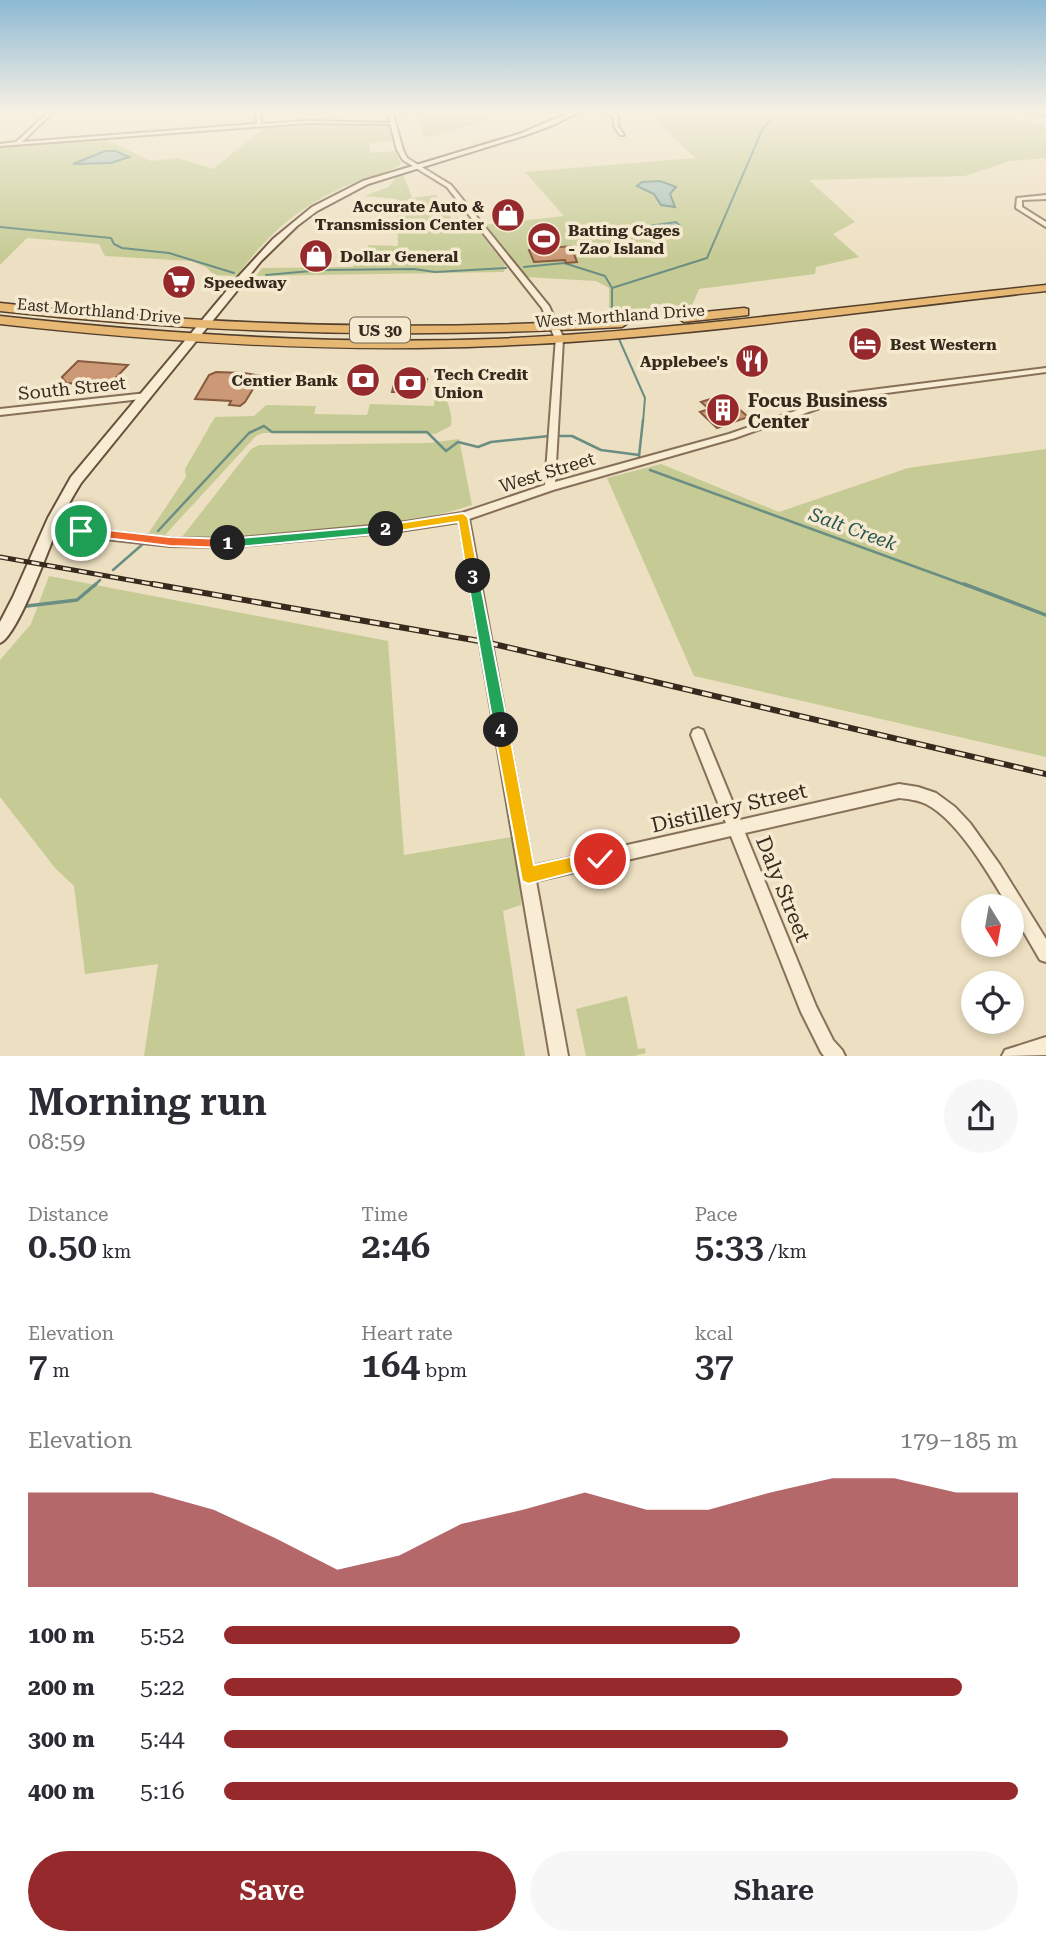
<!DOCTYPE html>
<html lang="en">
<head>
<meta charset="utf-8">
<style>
	:root { --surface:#fff; --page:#f7f7f7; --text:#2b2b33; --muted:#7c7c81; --accent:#95292c }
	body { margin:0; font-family:"Roboto Serif",serif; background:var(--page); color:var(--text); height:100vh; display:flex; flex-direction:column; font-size:26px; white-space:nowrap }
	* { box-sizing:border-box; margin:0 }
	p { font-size:23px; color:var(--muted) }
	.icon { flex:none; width:38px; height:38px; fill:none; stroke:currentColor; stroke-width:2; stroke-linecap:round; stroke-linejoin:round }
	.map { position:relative; height:1056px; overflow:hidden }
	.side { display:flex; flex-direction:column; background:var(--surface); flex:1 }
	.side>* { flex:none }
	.needle { width:46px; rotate:169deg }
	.tools { position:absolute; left:961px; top:894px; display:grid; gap:14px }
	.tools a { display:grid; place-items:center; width:63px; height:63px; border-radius:50%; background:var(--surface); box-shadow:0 4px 10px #0003; font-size:35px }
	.pin { position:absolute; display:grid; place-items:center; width:60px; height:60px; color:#fff; margin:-30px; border:4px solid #fff; border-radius:50%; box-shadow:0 2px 7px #0007 }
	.km { position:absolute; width:35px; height:35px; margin:-18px; border-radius:50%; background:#222; color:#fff; font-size:19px; line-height:35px; text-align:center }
	.round { display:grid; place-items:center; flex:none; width:74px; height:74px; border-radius:37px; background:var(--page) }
	.summary { display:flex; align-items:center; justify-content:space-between; height:119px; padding:0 28px }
	h1 { font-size:38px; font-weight:600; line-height:52px }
	.figures { display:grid; grid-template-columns:repeat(3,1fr); gap:10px; height:119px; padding:7px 28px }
	.figures div { display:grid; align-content:center }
	.figures b { font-size:35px; font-weight:600 }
	.figures small { font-size:19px; font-weight:400 }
	.figures p { font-size:19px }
	.chart { height:196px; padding:14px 28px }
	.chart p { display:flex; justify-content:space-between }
	.chart svg { width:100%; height:126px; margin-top:7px; fill:var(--accent); opacity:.7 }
	.primary-button { display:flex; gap:14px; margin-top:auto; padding:14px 28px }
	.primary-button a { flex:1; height:80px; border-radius:42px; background:var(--accent); color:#fff; font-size:28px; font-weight:600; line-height:80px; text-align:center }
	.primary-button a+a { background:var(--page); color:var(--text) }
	ul { padding:0 28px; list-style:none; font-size:23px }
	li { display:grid; grid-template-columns:112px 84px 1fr; align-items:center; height:52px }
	li i { height:18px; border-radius:9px; background:var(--accent) }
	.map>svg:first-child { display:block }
	.green { fill:#c6cb95 }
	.water { fill:#a4c0b7; stroke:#6b8e84; stroke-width:2 }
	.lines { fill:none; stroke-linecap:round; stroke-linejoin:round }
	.stream-far2 { stroke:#6b8e84; stroke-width:2 }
	.stream-far1 { stroke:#6b8e84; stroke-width:2.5 }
	.stream { stroke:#6b8e84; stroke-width:3.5 }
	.building { fill:#c97; stroke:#865a3f; stroke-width:2 }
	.minor-casing { stroke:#877059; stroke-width:4 }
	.tertiary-casing { stroke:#877059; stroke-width:4 }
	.secondary-casing { stroke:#68513c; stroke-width:4 }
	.trunk-casing { stroke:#543f2d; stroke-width:3 }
	.minor { fill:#f8edd4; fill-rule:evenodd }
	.tertiary { fill:#f8edd4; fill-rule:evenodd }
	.secondary { fill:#f8edd4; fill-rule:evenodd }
	.trunk { fill:#e7b874; fill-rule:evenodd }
	.rail-far1-casing { stroke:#36291d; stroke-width:5 }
	.rail-casing { stroke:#36291d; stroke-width:6 }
	.rail-far1 { stroke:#f5ead0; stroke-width:2.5; stroke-dasharray:8; stroke-linecap:butt }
	.rail { stroke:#f5ead0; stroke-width:3.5; stroke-dasharray:10; stroke-linecap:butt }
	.split-1 { fill:#f0652b; stroke:#fff; stroke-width:2 }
	.split-2 { fill:#22a559; stroke:#fff; stroke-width:2 }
	.split-3 { fill:#f5b400; stroke:#fff; stroke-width:2 }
	.split-4 { fill:#22a559; stroke:#fff; stroke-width:2 }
	.split-5 { fill:#f5b400; stroke:#fff; stroke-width:2 }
	.labels { text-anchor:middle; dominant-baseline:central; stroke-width:7; stroke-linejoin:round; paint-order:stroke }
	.far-poi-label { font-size:16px; font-weight:bold; fill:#36291d; stroke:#f5ead0; text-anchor:start }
	.far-street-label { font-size:16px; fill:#36291d; stroke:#f5ead0 }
	.shield { fill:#f5ead0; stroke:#6f6353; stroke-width:2 }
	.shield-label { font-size:16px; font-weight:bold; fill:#36291d }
	.street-label { font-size:18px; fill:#36291d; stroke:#f5ead0 }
	.poi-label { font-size:18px; font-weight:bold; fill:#36291d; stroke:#f5ead0; text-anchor:start }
	.water-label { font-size:19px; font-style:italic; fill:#2c5653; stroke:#f5ead0 }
	.near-street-label { font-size:21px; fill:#36291d; stroke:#f5ead0 }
</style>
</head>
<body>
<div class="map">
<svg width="1046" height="1056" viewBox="0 0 1046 1056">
	<rect width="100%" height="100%" fill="#eddfc1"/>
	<!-- green -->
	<g class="green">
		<polygon points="395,110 498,110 486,113 490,121 425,138 417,115 396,117"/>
		<polygon points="722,110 817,110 818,115 839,118 830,110 978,110 1046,125 1046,158 1010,161 965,176 809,180 855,222 833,234 859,257 816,267 815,274 699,289 691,308 609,316 609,288 596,281 525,277 483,225 564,216 525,172 695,158 659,124 656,119 670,111"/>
		<path d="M313,124L390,125L393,141L369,143L370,153L395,151L401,164C388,174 366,178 350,184C299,207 270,231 237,276L214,275L206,267L191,261L105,256L99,244L27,238L0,265V147L107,140L151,161L178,158L213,169L265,127Z"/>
		<polygon points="403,173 412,198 436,195 452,219 468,217 505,265 504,272 256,276 262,268 353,267 369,245 398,246 397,199 364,196 389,187 398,174"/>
		<path d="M436,384C446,394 453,413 451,426L435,434L263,433L256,436L165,535L148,534L186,477L185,469L215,417L254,416L266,405L316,406L314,414L367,415L370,404L434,406Z"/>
		<path d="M459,439L472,505C421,522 370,526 317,531C271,535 227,539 182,537L251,449L259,445L429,443Z"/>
		<polygon points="1046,449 1046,757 694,676 607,478 661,464 779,512 908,468"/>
		<polygon points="49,576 388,641 404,855 511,837 521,891 521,905 503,911 525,1056 144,1056 158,964 85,974 74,886 55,868 0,797 0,660 31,624"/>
		<polygon points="627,996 638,1049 645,1048 646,1053 634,1056 586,1056 576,1009"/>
	</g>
	<!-- water -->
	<g class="water">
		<polygon points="105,151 116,151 129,157 111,163 73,164"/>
		<polygon points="660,181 676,187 670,194 675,207 661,205 654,194 637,186 642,182"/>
		<path d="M676,222L681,227C673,236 646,241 635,228Z"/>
	</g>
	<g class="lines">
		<!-- stream-far2 -->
		<g class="stream-far2">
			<polyline points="0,227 111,238 114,244 122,248 169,253 234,273"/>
			<polyline points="524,267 564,263 605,276 612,288"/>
			<polyline points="266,275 322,270 414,269 435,272 506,268"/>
			<polyline points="612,320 612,288 707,258 763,128 770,121 763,110"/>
			<polyline points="619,339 645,398 643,422"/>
		</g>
		<!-- stream-far1 -->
		<g class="stream-far1">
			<polyline points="556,436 572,436 601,450 639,455"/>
			<polyline points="639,456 643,420"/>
			<polyline points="650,470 968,586"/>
			<polyline points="158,531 249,433 264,426 272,432 427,432 446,451 458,442 478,447 491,442 549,436"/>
			<polyline points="113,570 144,543"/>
			<polyline points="94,586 100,580"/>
		</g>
		<!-- stream -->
		<g class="stream">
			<polyline points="964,584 1046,615"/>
			<polyline points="27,606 77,600 96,584"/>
		</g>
	</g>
	<!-- building -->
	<g class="building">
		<polygon points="571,246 577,262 566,263 565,260 534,262 529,250"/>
		<polygon points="78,361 128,365 108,386 66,383 62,377"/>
		<polygon points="216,372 244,373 261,376 245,402 240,406 229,405 231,401 195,399 209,375"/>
		<polygon points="401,374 410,374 414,379 427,379 425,388 411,388 411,392 392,392 396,377"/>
		<polygon points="723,395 748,417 717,428 700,412 709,409 701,402"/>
	</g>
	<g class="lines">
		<!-- minor casing -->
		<g class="minor-casing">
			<g id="minor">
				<polygon points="51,110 55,110 22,142 257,124 256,110 260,110 261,124 307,121 394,123 392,124 307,123 0,146 0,144 16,142"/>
				<polygon points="160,110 166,110 161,112 159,111"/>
				<polygon points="599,110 604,110 618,116 618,126 624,135 620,135 614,126 614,118"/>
				<polygon points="1024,110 1046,113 1046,115 1024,111"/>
				<polygon points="1046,195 1046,199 1022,200 1022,207 1046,222 1046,227 1016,208 1017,198"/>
				<path d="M556,337H562L563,339L555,482L729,434L847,393L1046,368V372L848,398L735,438L553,490L469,519L533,866L726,823L691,735L693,730L698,728L703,730L740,820L899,784L918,787L936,793L955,807L970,823L1000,865L1046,939V962L1040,960L1012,912V906H1008C990,876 958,820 926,804C918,800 908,799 899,798L745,833L816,1006L833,1040L842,1050L845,1056H824L821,1052L801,1012L731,836L536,881L568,1056H550L459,522L393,532L230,547L170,546L49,533L45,532L44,529L45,526L49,525L170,538L230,539L393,524L462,513L545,485Z"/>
				<polygon points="147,393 150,394 150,398 0,415 0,409"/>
				<polygon points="1046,1037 1046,1055 1002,1056 1005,1050"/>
			</g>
		</g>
		<!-- tertiary casing -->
		<g class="tertiary-casing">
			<polygon id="tertiary" points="387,110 392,110 403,150 407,158 451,185 549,306 564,339 562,341 556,341 542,308 447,187 403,160 397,150"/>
		</g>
		<!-- secondary casing -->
		<g class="secondary-casing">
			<path id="secondary" d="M576,110H583L553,125L523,136L368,184L317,211L297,226L261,261L81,483C73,496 66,508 60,522C50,544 18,636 0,643V622L13,597L48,518L71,477L239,276L273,239L312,207L363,181L519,134Z"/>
		</g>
		<!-- trunk casing -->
		<g class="trunk-casing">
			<g id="trunk">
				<path d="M1046,285V291C862,311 678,339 492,346C328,353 163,342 0,324V316C163,334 328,345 492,339C678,331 861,304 1046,285Z"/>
				<path d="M0,303C208,326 414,332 622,319L628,323L622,327C414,339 208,334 0,311Z"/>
				<polygon points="744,308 748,309 748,315 684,322 678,318 684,314"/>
			</g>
		</g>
		<!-- minor -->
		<use href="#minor" class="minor"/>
		<!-- tertiary -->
		<use href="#tertiary" class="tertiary"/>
		<!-- secondary -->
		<use href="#secondary" class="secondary"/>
		<!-- trunk -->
		<use href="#trunk" class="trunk"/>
		<!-- rail-far1 casing -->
		<g class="rail-far1-casing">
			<polyline id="rail-far1" points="0,557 163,586"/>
		</g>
		<!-- rail casing -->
		<g class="rail-casing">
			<polyline id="rail" points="153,584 485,642 1046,774"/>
		</g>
		<!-- rail-far1 -->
		<use href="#rail-far1" class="rail-far1"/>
		<!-- rail -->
		<use href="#rail" class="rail"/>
	</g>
	<!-- sky -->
	<linearGradient id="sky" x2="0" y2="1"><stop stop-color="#8db9d4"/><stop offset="0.43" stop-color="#f7f1e3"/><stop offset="1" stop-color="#f7f1e3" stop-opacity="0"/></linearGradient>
	<rect width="1046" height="258" fill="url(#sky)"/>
	<!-- split-1 -->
	<polygon class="split-1" points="81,527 170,537 228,539 234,543 228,548 170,546 81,535 75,531"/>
	<!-- split-2 -->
	<polygon class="split-2" points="386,525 391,529 386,533 228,548 222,543 228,539"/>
	<!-- split-3 -->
	<polygon class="split-3" points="463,513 468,517 479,576 473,581 467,576 458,522 386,533 380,529 386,525"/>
	<!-- split-4 -->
	<polygon class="split-4" points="473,571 479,576 509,730 506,735 501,737 496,735 494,730 467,576"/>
	<!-- split-5 -->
	<polygon class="split-5" points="501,723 506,725 509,730 534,865 600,850 606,853 608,859 606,864 528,884 522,881 494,730 496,725"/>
	<!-- icons -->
	<defs>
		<g id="shop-disc" transform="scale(1.75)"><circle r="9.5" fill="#95292c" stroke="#f5ead0"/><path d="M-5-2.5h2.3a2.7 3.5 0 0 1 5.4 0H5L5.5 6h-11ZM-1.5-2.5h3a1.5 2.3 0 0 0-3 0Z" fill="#fff"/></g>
		<g id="stadium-disc" transform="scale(1.75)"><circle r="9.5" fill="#95292c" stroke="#f5ead0"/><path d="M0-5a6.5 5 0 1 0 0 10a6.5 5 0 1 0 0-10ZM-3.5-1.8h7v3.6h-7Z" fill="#fff"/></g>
		<g id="supermarket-disc" transform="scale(1.75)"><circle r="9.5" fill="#95292c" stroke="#f5ead0"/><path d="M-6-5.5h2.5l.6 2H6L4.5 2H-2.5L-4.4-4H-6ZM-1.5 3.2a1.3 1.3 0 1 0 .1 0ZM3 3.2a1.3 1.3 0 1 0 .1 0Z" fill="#fff"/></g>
		<g id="hotel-disc" transform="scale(1.75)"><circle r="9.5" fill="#95292c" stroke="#f5ead0"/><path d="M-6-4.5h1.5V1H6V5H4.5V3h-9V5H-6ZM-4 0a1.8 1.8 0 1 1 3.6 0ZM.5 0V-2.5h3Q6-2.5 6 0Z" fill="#fff"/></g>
		<g id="restaurant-disc" transform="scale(1.75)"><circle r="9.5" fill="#95292c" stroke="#f5ead0"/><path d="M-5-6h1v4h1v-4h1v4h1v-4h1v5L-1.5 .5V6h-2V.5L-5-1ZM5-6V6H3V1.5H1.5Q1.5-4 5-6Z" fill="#fff"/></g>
		<g id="bank-disc" transform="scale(1.75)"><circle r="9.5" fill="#95292c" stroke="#f5ead0"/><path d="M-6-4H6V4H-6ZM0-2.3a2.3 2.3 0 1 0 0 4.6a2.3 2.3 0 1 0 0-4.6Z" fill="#fff"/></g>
		<g id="building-disc" transform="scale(1.75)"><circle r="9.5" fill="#95292c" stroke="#f5ead0"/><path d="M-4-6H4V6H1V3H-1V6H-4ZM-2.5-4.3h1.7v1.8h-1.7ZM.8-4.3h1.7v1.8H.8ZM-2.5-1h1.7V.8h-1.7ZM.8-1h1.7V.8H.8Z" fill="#fff"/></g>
	</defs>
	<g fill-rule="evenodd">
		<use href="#shop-disc" x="508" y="215"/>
		<use href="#stadium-disc" x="544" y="239"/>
		<use href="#shop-disc" x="316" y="256"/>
		<use href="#supermarket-disc" x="179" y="282"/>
		<use href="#hotel-disc" x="865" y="344"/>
		<use href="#restaurant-disc" x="752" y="361"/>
		<use href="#bank-disc" x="363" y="380"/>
		<use href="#bank-disc" x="410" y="383"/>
		<use href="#building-disc" x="723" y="410"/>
	</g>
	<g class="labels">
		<!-- far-poi labels -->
		<g class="far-poi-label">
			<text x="484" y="206" text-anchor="end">Accurate Auto &amp;<tspan x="484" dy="18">Transmission Center</tspan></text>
			<text x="568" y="230">Batting Cages<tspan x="568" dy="18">- Zao Island</tspan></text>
			<text x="340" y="256">Dollar General</text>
			<text x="204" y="282">Speedway</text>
			<text x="890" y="344">Best Western</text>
			<text x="728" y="361" text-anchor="end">Applebee's</text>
			<text x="434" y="374">Tech Credit<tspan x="434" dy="18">Union</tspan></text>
			<text x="338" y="380" text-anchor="end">Centier Bank</text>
		</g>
		<!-- far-street labels -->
		<g class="far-street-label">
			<text transform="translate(99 311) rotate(5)">East Morthland Drive</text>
			<text transform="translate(620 316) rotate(-4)">West Morthland Drive</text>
		</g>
		<!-- shield labels -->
		<rect class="shield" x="350" y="317.5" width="60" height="25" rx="5"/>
		<g class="shield-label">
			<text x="380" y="330">US 30</text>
		</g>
		<!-- street labels -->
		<g class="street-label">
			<text transform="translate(72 388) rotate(-6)">South Street</text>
			<text transform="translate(547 472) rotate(-17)">West Street</text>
		</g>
		<!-- poi labels -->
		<g class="poi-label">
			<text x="748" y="400">Focus Business<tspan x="748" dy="21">Center</tspan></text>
		</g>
		<!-- water labels -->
		<g class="water-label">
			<text transform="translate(853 529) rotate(20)">Salt Creek</text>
		</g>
		<!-- near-street labels -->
		<g class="near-street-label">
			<text transform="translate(729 808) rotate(-13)">Distillery Street</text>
			<text transform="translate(783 889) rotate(68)">Daly Street</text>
		</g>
	</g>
</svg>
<div class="tools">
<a><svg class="needle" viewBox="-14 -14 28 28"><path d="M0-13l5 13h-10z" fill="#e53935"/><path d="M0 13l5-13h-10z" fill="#7c7c81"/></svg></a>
<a><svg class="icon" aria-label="locate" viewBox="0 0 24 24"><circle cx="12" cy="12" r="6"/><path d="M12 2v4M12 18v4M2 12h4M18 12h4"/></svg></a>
</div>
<div class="pin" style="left:81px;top:531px;background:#1e9e55"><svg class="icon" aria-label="arrive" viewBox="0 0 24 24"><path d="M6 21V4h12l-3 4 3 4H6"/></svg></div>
<div class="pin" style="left:600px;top:859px;background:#d93025"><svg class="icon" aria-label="check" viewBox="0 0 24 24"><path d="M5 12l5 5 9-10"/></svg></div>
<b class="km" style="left:228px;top:543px">1</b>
<b class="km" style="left:386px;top:529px">2</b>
<b class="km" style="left:473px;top:576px">3</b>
<b class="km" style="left:501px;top:730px">4</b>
</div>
<section class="side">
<div class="summary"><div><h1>Morning run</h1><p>08:59</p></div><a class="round"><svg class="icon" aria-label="share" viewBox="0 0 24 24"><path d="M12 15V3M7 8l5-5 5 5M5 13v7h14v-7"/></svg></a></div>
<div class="figures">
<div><p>Distance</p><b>0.50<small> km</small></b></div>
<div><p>Time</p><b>2:46</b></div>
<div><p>Pace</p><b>5:33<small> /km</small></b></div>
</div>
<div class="figures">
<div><p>Elevation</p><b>7<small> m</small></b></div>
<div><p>Heart rate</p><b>164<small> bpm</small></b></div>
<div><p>kcal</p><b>37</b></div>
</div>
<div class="chart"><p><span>Elevation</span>179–185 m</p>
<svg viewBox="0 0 160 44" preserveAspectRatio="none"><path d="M0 44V11L10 11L20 11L30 17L40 27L50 38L60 33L70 22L80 17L90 11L100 17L110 17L120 11L130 6L140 6L150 11L160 11V44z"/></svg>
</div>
<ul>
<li><b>100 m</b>5:52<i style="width:65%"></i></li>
<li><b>200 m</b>5:22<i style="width:93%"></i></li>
<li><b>300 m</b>5:44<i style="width:71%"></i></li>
<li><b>400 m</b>5:16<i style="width:100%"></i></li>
</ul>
<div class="primary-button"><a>Save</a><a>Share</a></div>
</section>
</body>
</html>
